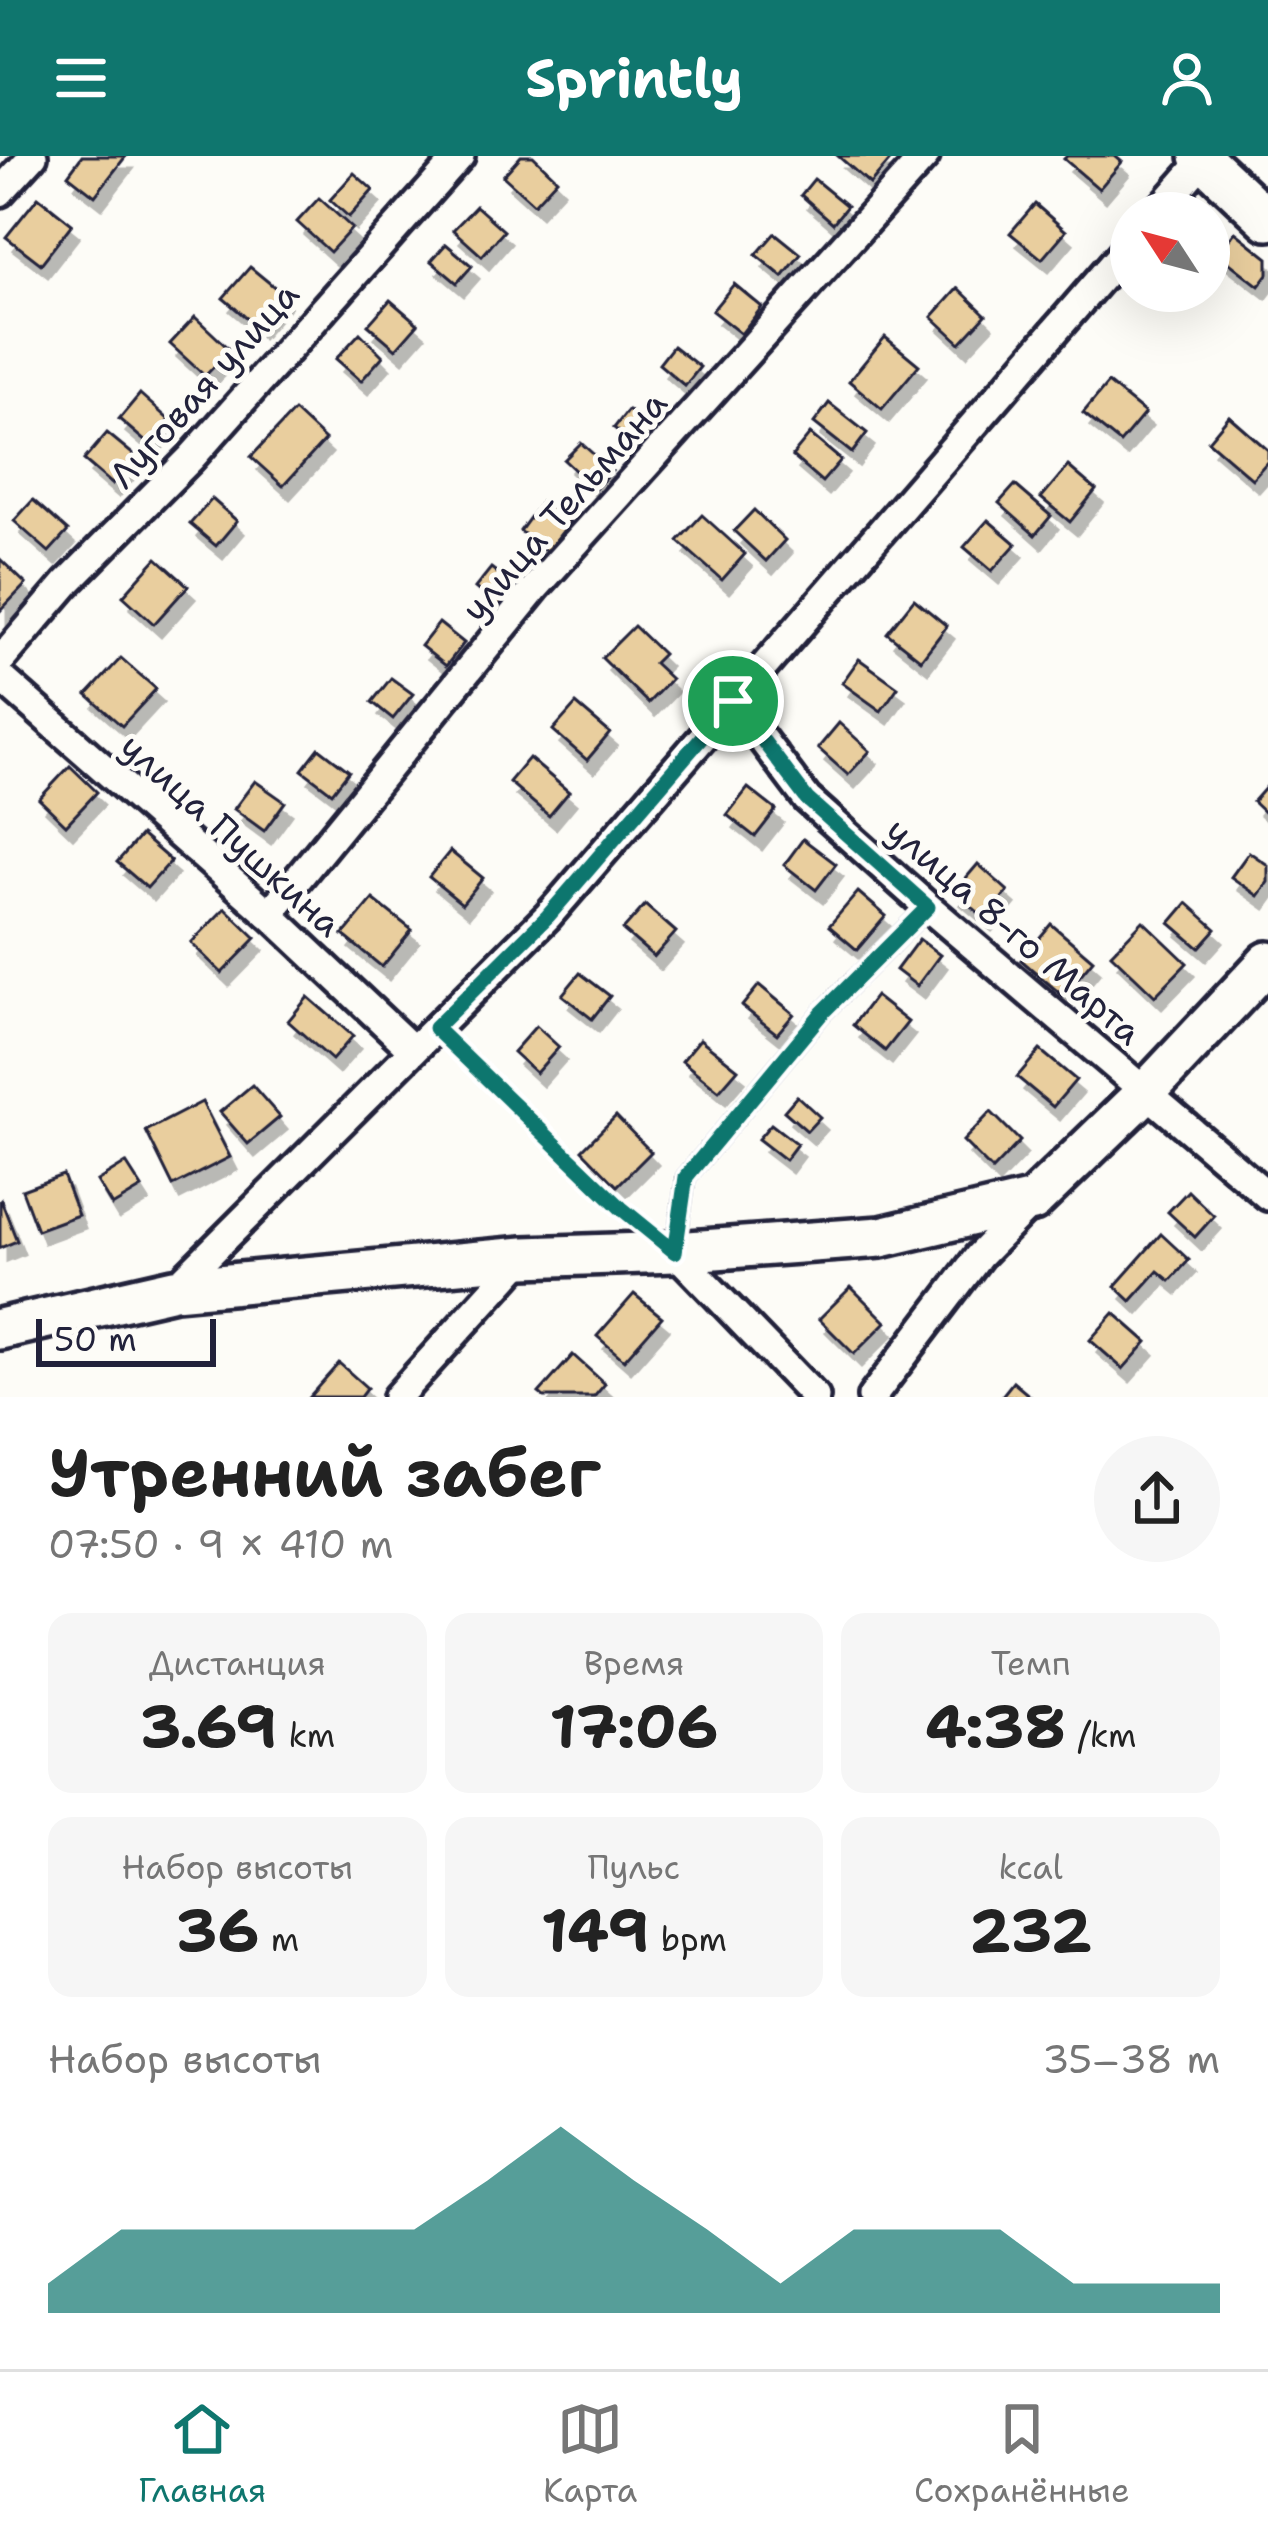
<!DOCTYPE html>
<html lang="ru">
<head>
<meta charset="utf-8">
<style>
	:root { --surface:#fff; --page:#f6f6f6; --text:#222; --muted:#767676; --line:#e0e0e0; --accent:#0f766e }
	body { margin:0; font-family:"Shantell Sans",sans-serif; background:var(--page); color:var(--text); height:100vh; display:flex; flex-direction:column; font-size:45px; white-space:nowrap }
	* { box-sizing:border-box; margin:0 }
	p { font-size:39px; color:var(--muted) }
	.icon { flex:none; width:66px; height:66px; fill:none; stroke:currentColor; stroke-width:2; stroke-linecap:round; stroke-linejoin:round }
	.map { position:relative; height:1241px; overflow:hidden }
	.side { display:flex; flex-direction:column; background:var(--surface); flex:1 }
	.side>* { flex:none }
	.needle { width:78px; rotate:306deg }
	.buttons { position:absolute; left:1110px; top:36px; display:grid; gap:24px }
	.buttons a { display:grid; place-items:center; width:120px; height:120px; border-radius:50%; background:var(--surface); box-shadow:0 12px 48px #0002; font-size:60px }
	.scale { position:absolute; left:36px; bottom:30px; width:180px; box-sizing:border-box; padding-left:12px; border:6px solid #22223b; border-top:0; font-size:33px; line-height:42px; white-space:nowrap; color:#22223b; -webkit-text-stroke:9px #fdfcf7; paint-order:stroke }
	.pin { position:absolute; display:grid; place-items:center; width:102px; height:102px; color:#fff; margin:-51px; border:6px solid #fff; border-radius:50%; box-shadow:0 3px 12px #0007 }
	.round { display:grid; place-items:center; flex:none; width:126px; height:126px; border-radius:63px; background:var(--page) }
	.summary { display:flex; align-items:center; justify-content:space-between; height:204px; padding:0 48px }
	h1 { font-size:66px; font-weight:700; line-height:90px }
	.metrics { display:grid; grid-template-columns:repeat(3,1fr); gap:18px; height:204px; padding:12px 48px }
	.metrics div { display:grid; align-content:center; border-radius:24px; background:var(--page); text-align:center }
	.metrics b { font-size:60px; font-weight:700 }
	.metrics small { font-size:33px; font-weight:400 }
	.metrics p { font-size:33px }
	.chart { height:336px; padding:24px 48px }
	.chart p { display:flex; justify-content:space-between }
	.chart svg { width:100%; height:216px; margin-top:12px; fill:var(--accent); opacity:.7 }
	header { display:flex; justify-content:space-between; align-items:center; height:156px; padding:0 48px; background:var(--accent); color:#fff; font-size:54px; font-weight:700 }
	.tabs { display:flex; justify-content:space-around; align-items:center; height:168px; border-top:3px solid var(--line); background:var(--surface); font-size:33px; color:var(--muted) }
	.tabs a { display:grid; justify-items:center; gap:6px }
	.tabs .on { color:var(--accent) }
	.map>svg:first-child { display:block }
	.building { fill:#e9ce9e; stroke:#22223b; stroke-width:3; filter:url(#shadow) }
	.lines { fill:none; stroke-linecap:round; stroke-linejoin:round }
	.lane-casing { stroke:#22223b; stroke-width:22 }
	.street-casing { stroke:#22223b; stroke-width:36 }
	.secondary-casing { stroke:#22223b; stroke-width:48 }
	.path { stroke:#22223b; stroke-width:4.5; stroke-dasharray:3 9; stroke-linecap:butt }
	.lane { stroke:#fdfcf7; stroke-width:14 }
	.street { stroke:#fdfcf7; stroke-width:27 }
	.secondary { stroke:#fdfcf7; stroke-width:39 }
	.route-casing { stroke:#fff; stroke-width:24 }
	.route { stroke:#0f766e; stroke-width:15 }
	.labels { text-anchor:middle; dominant-baseline:central; stroke-width:10; stroke-linejoin:round; paint-order:stroke }
	.street-label { font-size:36px; fill:#22223b; stroke:#fdfcf7 }
</style>
</head>
<body>
<header><svg class="icon" aria-label="menu" viewBox="0 0 24 24"><path d="M4 6h16M4 12h16M4 18h16"/></svg>Sprintly<svg class="icon" aria-label="person" viewBox="0 0 24 24"><circle cx="12" cy="8" r="4"/><path d="M4 21q1-7 8-7t8 7"/></svg></header>
<div class="map">
<svg width="1268" height="1241" viewBox="0 0 1268 1241">
	<defs>
		<filter id="shadow"><feDropShadow dx="7" dy="13" stdDeviation="0" flood-color="#0004"/></filter>
	</defs>
	<rect width="100%" height="100%" fill="#fdfcf7"/>
	<filter id="ink" filterUnits="userSpaceOnUse"><feTurbulence type="fractalNoise" baseFrequency=".00833" numOctaves="2"/><feDisplacementMap in="SourceGraphic" scale="24" xChannelSelector="R" yChannelSelector="G"/><feConvolveMatrix kernelMatrix="1 2 1 2 8 2 1 2 1" color-interpolation-filters="sRGB"/></filter>
	<g filter="url(#ink)">
		<!-- building -->
		<g class="building">
			<polygon points="82,0 126,0 95,40 68,19"/>
			<polygon points="521,0 533,0 557,23 534,48 503,20"/>
			<polygon points="838,0 894,0 870,28"/>
			<polygon points="1067,0 1115,0 1122,6 1099,33 1064,3"/>
			<polygon points="354,17 373,34 349,61 330,44"/>
			<polygon points="814,23 847,50 833,67 801,39"/>
			<polygon points="38,41 72,68 41,108 6,81"/>
			<polygon points="319,42 352,72 330,96 297,66"/>
			<polygon points="1035,48 1066,75 1042,103 1010,77"/>
			<polygon points="476,50 504,75 482,100 453,74"/>
			<polygon points="1235,76 1268,102 1268,118 1259,130 1218,98"/>
			<polygon points="775,77 801,98 783,121 756,99"/>
			<polygon points="446,88 472,110 457,127 431,105"/>
			<polygon points="250,111 283,138 256,170 223,142"/>
			<polygon points="734,128 762,151 741,178 712,155"/>
			<polygon points="958,132 986,159 960,187 932,161"/>
			<polygon points="390,144 418,168 396,193 368,169"/>
			<polygon points="195,161 230,194 205,220 170,188"/>
			<polygon points="360,177 383,200 361,225 336,203"/>
			<polygon points="885,181 919,209 882,253 849,225"/>
			<polygon points="673,190 700,211 685,230 659,208"/>
			<polygon points="1108,227 1145,257 1120,287 1083,257"/>
			<polygon points="140,238 169,264 148,288 119,263"/>
			<polygon points="829,247 867,277 852,297 814,267"/>
			<polygon points="628,254 648,270 634,288 614,272"/>
			<polygon points="294,255 325,284 283,330 251,301"/>
			<polygon points="1229,260 1268,294 1268,305 1252,323 1208,285"/>
			<polygon points="107,277 135,300 112,328 84,304"/>
			<polygon points="810,278 841,304 822,326 792,300"/>
			<polygon points="581,287 612,315 595,333 564,304"/>
			<polygon points="1068,310 1096,334 1070,366 1041,342"/>
			<polygon points="1015,329 1051,360 1035,379 999,347"/>
			<polygon points="212,343 237,365 216,390 190,368"/>
			<polygon points="33,344 68,375 49,396 14,365"/>
			<polygon points="542,345 570,366 547,396 520,375"/>
			<polygon points="754,354 785,384 766,405 734,375"/>
			<polygon points="702,359 745,398 722,424 678,385"/>
			<polygon points="988,364 1016,388 992,415 964,391"/>
			<polygon points="157,402 188,430 154,468 123,440"/>
			<polygon points="0,403 26,428 0,455"/>
			<polygon points="491,412 516,431 499,452 475,432"/>
			<polygon points="914,443 947,470 921,504 887,477"/>
			<polygon points="439,467 464,487 446,510 421,490"/>
			<polygon points="634,470 663,498 654,507 671,523 648,547 602,502"/>
			<polygon points="121,502 156,533 122,570 87,539"/>
			<polygon points="859,503 898,531 881,555 842,527"/>
			<polygon points="391,522 413,538 393,563 372,546"/>
			<polygon points="576,548 610,577 587,604 553,574"/>
			<polygon points="839,567 870,595 848,619 818,592"/>
			<polygon points="319,592 349,615 332,637 302,614"/>
			<polygon points="529,602 569,636 549,660 509,626"/>
			<polygon points="70,610 97,636 66,669 39,643"/>
			<polygon points="255,625 285,646 264,675 234,653"/>
			<polygon points="1268,629 1268,660 1253,646"/>
			<polygon points="748,632 776,654 755,681 727,659"/>
			<polygon points="141,679 171,705 147,732 117,706"/>
			<polygon points="803,683 836,708 816,734 784,709"/>
			<polygon points="450,695 483,722 462,748 429,721"/>
			<polygon points="1249,696 1268,709 1268,726 1258,740 1231,721"/>
			<polygon points="978,708 1008,735 985,762 954,736"/>
			<polygon points="858,736 886,760 857,794 829,770"/>
			<polygon points="373,743 412,774 382,811 343,779"/>
			<polygon points="1187,747 1216,773 1199,792 1170,767"/>
			<polygon points="645,749 676,776 654,801 623,774"/>
			<polygon points="225,752 256,782 222,817 191,787"/>
			<polygon points="1143,765 1187,807 1155,840 1111,798"/>
			<polygon points="1051,768 1093,804 1063,840 1021,804"/>
			<polygon points="919,783 940,799 917,830 896,814"/>
			<polygon points="580,817 610,840 592,863 562,839"/>
			<polygon points="759,829 794,858 777,878 742,850"/>
			<polygon points="875,840 908,866 885,895 853,869"/>
			<polygon points="308,841 353,880 332,904 288,865"/>
			<polygon points="536,870 559,891 536,917 513,896"/>
			<polygon points="700,883 738,913 719,935 682,905"/>
			<polygon points="1040,894 1076,924 1053,951 1017,921"/>
			<polygon points="252,929 280,961 248,988 220,956"/>
			<polygon points="797,940 820,961 807,975 784,955"/>
			<polygon points="202,946 230,1001 173,1030 146,975"/>
			<polygon points="991,956 1020,985 992,1014 963,985"/>
			<polygon points="616,960 651,996 617,1030 582,994"/>
			<polygon points="771,968 797,988 785,1004 758,983"/>
			<polygon points="126,1007 142,1032 112,1050 97,1025"/>
			<polygon points="63,1019 78,1059 37,1074 22,1034"/>
			<polygon points="1188,1035 1214,1060 1195,1081 1168,1056"/>
			<polygon points="1,1044 17,1085 0,1092 0,1045"/>
			<polygon points="1161,1078 1189,1104 1170,1125 1158,1115 1131,1145 1115,1130"/>
			<polygon points="851,1131 886,1166 854,1198 819,1163"/>
			<polygon points="634,1138 662,1161 624,1204 597,1180"/>
			<polygon points="1114,1157 1147,1186 1123,1213 1090,1184"/>
			<polygon points="573,1199 605,1228 594,1241 544,1241 539,1237"/>
			<polygon points="339,1207 367,1232 360,1241 309,1241"/>
			<polygon points="1013,1226 1031,1241 1001,1241"/>
		</g>
		<g class="lines">
			<!-- lane casing -->
			<g class="lane-casing">
				<polyline id="lane" points="676,1090 686,1021 822,857 928,751"/>
			</g>
			<!-- street casing -->
			<g class="street-casing">
				<g id="street">
					<polyline points="0,36 33,0"/>
					<polyline points="1157,57 1207,0"/>
					<polyline points="0,505 66,428 191,302 460,0"/>
					<polyline points="0,521 269,758 413,894"/>
					<polyline points="733,545 807,643 928,751 1268,1040"/>
					<polyline points="269,758 535,432 925,0"/>
					<polyline points="675,1096 815,1241"/>
					<polyline points="174,1133 548,760 1131,87"/>
					<polyline points="397,1241 524,1101"/>
					<polyline points="872,1241 979,1100 1030,1048"/>
				</g>
			</g>
			<!-- secondary casing -->
			<g class="secondary-casing">
				<g id="secondary">
					<polyline points="1200,0 1268,64"/>
					<polyline points="0,1173 174,1133 524,1101 675,1096 881,1081 1033,1045 1146,936 1268,806"/>
				</g>
			</g>
			<!-- path -->
			<polyline class="path" points="455,891 638,1066"/>
			<!-- lane -->
			<use href="#lane" class="lane"/>
			<!-- street -->
			<use href="#street" class="street"/>
			<!-- secondary -->
			<use href="#secondary" class="secondary"/>
		</g>
	</g>
	<g class="lines" filter="url(#ink)">
		<!-- route casing -->
		<g class="route-casing">
			<polygon id="route" points="733,545 807,643 928,751 822,857 686,1021 675,1096 621,1052 435,872 548,760"/>
		</g>
		<!-- route -->
		<use href="#route" class="route"/>
	</g>
	<g class="labels">
		<!-- street labels -->
		<g class="street-label">
			<text transform="translate(204 229) rotate(-48)">Луговая улица</text>
			<text transform="translate(564 350) rotate(-49)">улица Тельмана</text>
			<text transform="translate(231 679) rotate(42)">улица Пушкина</text>
			<text transform="translate(1014 775) rotate(41)">улица 8-го Марта</text>
		</g>
	</g>
</svg>
<div class="buttons">
<a><svg class="needle" viewBox="-14 -14 28 28"><path d="M0-13l5 13h-10z" fill="#e53935"/><path d="M0 13l5-13h-10z" fill="#767676"/></svg></a>
</div>
<div class="scale">50 m</div>
<div class="pin" style="left:733px;top:545px;background:#1e9e55"><svg class="icon" aria-label="arrive" viewBox="0 0 24 24"><path d="M6 21V4h12l-3 4 3 4H6"/></svg></div>
</div>
<section class="side">
<div class="summary"><div><h1>Утренний забег</h1><p>07:50 · 9 × 410 m</p></div><a class="round"><svg class="icon" aria-label="share" viewBox="0 0 24 24"><path d="M12 15V3M7 8l5-5 5 5M5 13v7h14v-7"/></svg></a></div>
<div class="metrics">
<div><p>Дистанция</p><b>3.69<small> km</small></b></div>
<div><p>Время</p><b>17:06</b></div>
<div><p>Темп</p><b>4:38<small> /km</small></b></div>
</div>
<div class="metrics">
<div><p>Набор высоты</p><b>36<small> m</small></b></div>
<div><p>Пульс</p><b>149<small> bpm</small></b></div>
<div><p>kcal</p><b>232</b></div>
</div>
<div class="chart"><p><span>Набор высоты</span>35–38 m</p>
<svg viewBox="0 0 160 44" preserveAspectRatio="none"><path d="M0 44V38L10 27L20 27L30 27L40 27L50 27L60 17L70 6L80 17L90 27L100 38L110 27L120 27L130 27L140 38L150 38L160 38V44z"/></svg>
</div>
</section>
<nav class="tabs">
<a class="on"><svg class="icon" aria-label="home" viewBox="0 0 24 24"><path d="M3 11l9-7 9 7M6 9v11h12V9"/></svg>Главная</a>
<a><svg class="icon" aria-label="map" viewBox="0 0 24 24"><path d="M3 6l6-2 6 2 6-2v14l-6 2-6-2-6 2zM9 4v14M15 6v14"/></svg>Карта</a>
<a><svg class="icon" aria-label="saved" viewBox="0 0 24 24"><path d="M7 4h10v16l-5-4-5 4z"/></svg>Сохранённые</a>
</nav>
</body>
</html>
